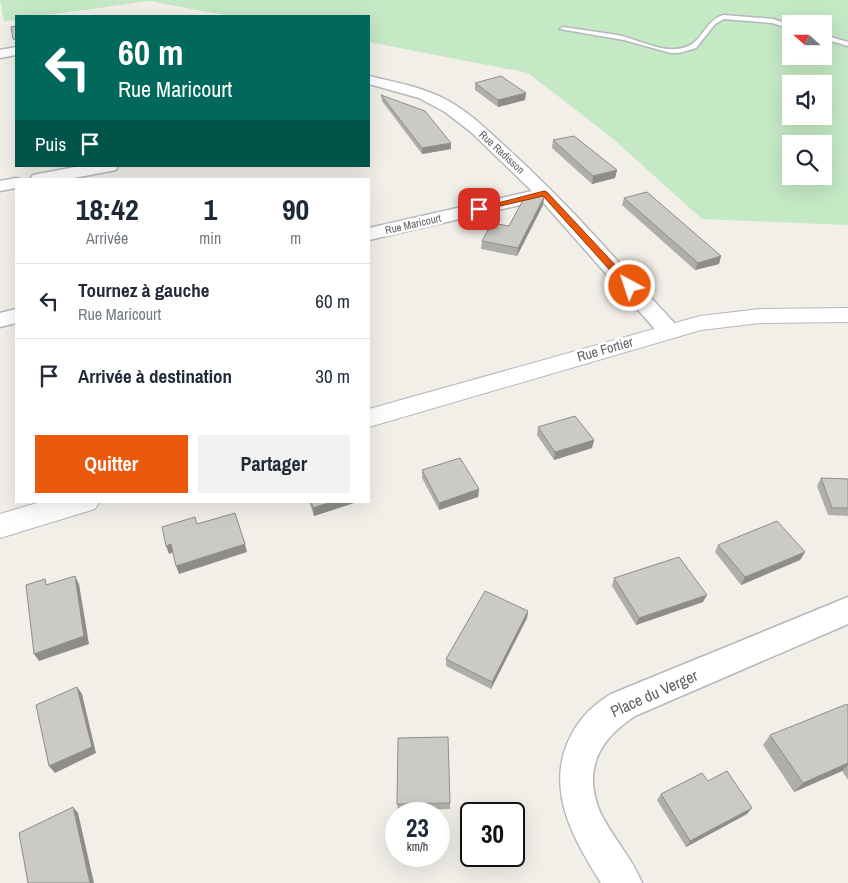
<!DOCTYPE html>
<html lang="fr">
<head>
<meta charset="utf-8">
<style>
  :root { --surface:#fff; --page:#f2f2f3; --text:#1f2937; --muted:#747a83; --line:#e0e1e3; --accent:#ea580c }
  body { margin:0; font-family:"Archivo Narrow",sans-serif; background:var(--page); color:var(--text); height:100vh; display:flex; flex-direction:column; font-size:19px; white-space:nowrap }
  * { box-sizing:border-box; margin:0 }
  p { font-size:16px; color:var(--muted) }
  .icon { flex:none; width:28px; height:28px; fill:none; stroke:currentColor; stroke-width:2; stroke-linecap:round; stroke-linejoin:round }
  .map { position:relative; flex:1; overflow:hidden }
  .details { position:absolute; left:15px; top:178px; width:355px; height:325px; display:flex; flex-direction:column; background:var(--surface); border-radius:0px; box-shadow:0 5px 20px #0002 }
  .details>* { flex:none }
  .hud { position:absolute; left:15px; top:15px; width:355px; height:152px; border-radius:0px; box-shadow:0 5px 20px #0002; background:#00695c; color:#fff; overflow:hidden }
  .needle { width:32px; rotate:291deg }
  .controls { position:absolute; left:782px; top:15px; display:grid; gap:10px }
  .controls a { display:grid; place-items:center; width:50px; height:50px; border-radius:0px; background:var(--surface); box-shadow:0 5px 20px #0002; font-size:25px }
  .speed { position:absolute; left:385px; top:802px; display:flex; gap:10px; font-size:25px; font-weight:700; text-align:center }
  .speed>* { display:grid; place-content:center; width:65px; height:65px; border-radius:50%; background:var(--surface); box-shadow:0 5px 20px #0002; line-height:1 }
  .speed small { font-size:12px; font-weight:400 }
  .speed .limit { border:2px solid #111; border-radius:8px; background:#fff; color:#111 }
  .pin { position:absolute; display:grid; place-items:center; width:42px; height:42px; color:#fff; margin:-21px; border-radius:10px; box-shadow:0 2px 8px #0006 }
  .me { position:absolute; width:55px; margin:-28px; rotate:320deg; stroke-linejoin:round; filter:drop-shadow(0 0 4px #0008) }
  .turn { display:flex; align-items:center; gap:18px; height:105px; padding:0 20px; font-size:22px }
  .turn .icon { width:65px; height:65px; stroke-width:2.5 }
  .turn b { display:block; font-size:35px; line-height:42px }
  .then { display:flex; align-items:center; height:48px; padding:0 20px; background:#0003; gap:10px; font-size:19px }
  .eta { display:flex; justify-content:space-evenly; align-items:center; height:85px; text-align:center }
  .eta b { font-size:30px; font-weight:800; line-height:35px }
  .button { display:flex; gap:10px; margin-top:auto; padding:10px 20px }
  .button a { flex:1; height:58px; border-radius:0px; background:var(--accent); color:#fff; font-size:20px; font-weight:800; line-height:58px; text-align:center }
  .button a+a { background:var(--page); color:var(--text) }
  ul { padding:0; list-style:none }
  li { display:flex; align-items:center; gap:15px; height:75px; padding:0 20px; border-top:1px solid var(--line) }
  li div { flex:1 }
  li b { display:block; font-size:19px }
  li em { font-style:normal }
  .map>svg:first-child { display:block }
  .green { fill:#c5e8c5; fill-rule:evenodd }
  .lines { fill:none; stroke-linecap:round; stroke-linejoin:round }
  .service-casing { stroke:#b5b8bc; stroke-width:3 }
  .minor-casing { stroke:#b5b8bc; stroke-width:3 }
  .tertiary-casing { stroke:#b5b8bc; stroke-width:2 }
  .service { fill:#fff; fill-rule:evenodd }
  .minor { fill:#fff; fill-rule:evenodd }
  .tertiary { fill:#fff; fill-rule:evenodd }
  .wall { fill:#afaea9 }
  .shaded-wall { fill:#8f8d8a }
  .building { fill:#cccac5; stroke:#8f8d8a }
  .route { fill:#ea580c; stroke:#983908 }
  .labels { text-anchor:middle; stroke-width:5; stroke-linejoin:round; paint-order:stroke }
  .far-street-label { font-size:11px; fill:#5f6368; stroke:#fff }
  .street-label { font-size:14px; fill:#5f6368; stroke:#fff }
  .near-street-label { font-size:16px; fill:#5f6368; stroke:#fff }
</style>
</head>
<body>
<div class="map">
<svg width="848" height="883" viewBox="0 0 848 883">
  <rect width="100%" height="100%" fill="#f1efe8"/>
  <path class="green" d="M0,0H848V225L702,219L611,137L528,73L369,42V16H230L149,1L40,16H16V20L4,21ZM791,24H824V56H791ZM791,84H824V116H791ZM791,144H824V176H791Z"/>
  <g class="lines">
    <g class="service-casing">
      <g id="service">
        <path d="M723,15L773,19L791,25V29L772,23L724,19L715,24L696,48L679,53H671L624,40L560,29L563,27C581,30 599,32 617,35C638,39 664,55 686,47C702,42 705,21 723,15Z"/>
        <path d="M824,35L848,42V46L824,39Z"/>
      </g>
    </g>
    <g class="minor-casing">
      <g id="minor">
        <path d="M16,47V55L0,58V50Z"/>
        <path d="M369,76C395,82 421,87 445,99C470,112 489,132 510,151C570,205 622,267 677,326L680,331L677,336L669,338L661,336L541,200L369,240V228L532,191L471,132L445,112L419,98L369,84Z"/>
        <path d="M80,166H118L116,170L69,179H30L33,175Z"/>
        <path d="M16,178L20,179H16V188L0,191V181Z"/>
        <path d="M16,309V323L0,327V313Z"/>
        <path d="M848,597V624L635,716C598,740 582,771 601,814C613,838 632,858 642,883H601C575,841 547,794 567,744C577,721 590,707 611,694Z"/>
      </g>
    </g>
    <g class="tertiary-casing">
      <g id="tertiary">
        <path d="M848,308V322L760,323L701,330L369,427V409L700,316L760,309Z"/>
        <path d="M44,501H100L95,509L0,538V514Z"/>
      </g>
    </g>
    <use href="#service" class="service"/>
    <use href="#minor" class="minor"/>
    <use href="#tertiary" class="tertiary"/>
  </g>
  <g class="wall">
    <path d="M475,83L526,93L525,100L498,107L475,90Z"/>
    <path d="M381,95L451,149L422,154L382,101Z"/>
    <path d="M553,140L617,170L615,178L592,184L552,148Z"/>
    <path d="M544,197L543,205L517,256L481,249L482,241L509,226Z"/>
    <path d="M624,198L721,256L719,264L695,270L622,205Z"/>
    <path d="M538,427L594,440L592,448L554,460L537,435Z"/>
    <path d="M422,470L479,489L478,497L439,510L422,478Z"/>
    <path d="M821,478L848,479V516L828,515L817,486Z"/>
    <path d="M309,501H357V502L314,516Z"/>
    <path d="M718,545L805,552L800,560L741,585L715,552Z"/>
    <path d="M614,578L703,602L636,625L612,586Z"/>
    <path d="M528,611L527,618L491,689L446,666V659Z"/>
    <path d="M848,706V780L842,771L794,792L763,745L770,735Z"/>
    <path d="M708,781L747,814L686,847L657,800L661,794Z"/>
    <path d="M450,803V809L398,810L397,804Z"/>
  </g>
  <g class="shaded-wall">
    <path d="M526,93L525,100L498,107V100Z"/>
    <path d="M451,143V149L422,154V148Z"/>
    <path d="M617,170L615,178L592,184L593,176Z"/>
    <path d="M544,197L543,205L517,256L518,248Z"/>
    <path d="M721,256L719,264L695,270L698,263Z"/>
    <path d="M594,440L592,448L554,460L555,452Z"/>
    <path d="M479,489L478,497L439,510V503Z"/>
    <path d="M334,501H357V502L314,516L313,508Z"/>
    <path d="M171,544L174,552L169,554L166,546Z"/>
    <path d="M245,544L247,552L179,574L176,566Z"/>
    <path d="M805,552L800,560L741,585L745,577Z"/>
    <path d="M75,576L79,584L89,644L39,661L34,654Z"/>
    <path d="M707,595L703,602L636,625L639,618Z"/>
    <path d="M528,611L527,618L491,689L492,682Z"/>
    <path d="M77,687L82,694L96,753L55,773L49,766Z"/>
    <path d="M848,763V765L842,771L794,792L803,783Z"/>
    <path d="M73,807L78,813L94,883H90Z"/>
    <path d="M752,808L747,814L686,847L690,841Z"/>
  </g>
  <g class="building">
    <path d="M16,26V49V40L13,39L11,27Z"/>
    <path d="M501,76L526,93L498,100L475,83Z"/>
    <path d="M381,95L425,111L451,143L422,148Z"/>
    <path d="M574,136L617,170L593,176L553,140Z"/>
    <path d="M647,192L721,256L698,263L624,198Z"/>
    <path d="M541,194L544,197L518,248L482,241L492,223L509,226L524,198Z"/>
    <path d="M575,416L594,440L555,452L538,427Z"/>
    <path d="M460,458L479,489L439,503L422,470Z"/>
    <path d="M821,478L848,479V508H832Z"/>
    <path d="M311,501H334L313,508Z"/>
    <path d="M235,513L245,544L176,566L171,544L166,546L162,527L195,517L197,524Z"/>
    <path d="M777,521L805,552L745,577L718,545Z"/>
    <path d="M679,557L707,595L639,618L614,578Z"/>
    <path d="M75,576L84,636L34,654L26,585L45,579L46,585Z"/>
    <path d="M485,591L528,611L492,682L446,659Z"/>
    <path d="M77,687L92,747L49,766L36,705Z"/>
    <path d="M847,704L848,706V763L803,783L770,735Z"/>
    <path d="M448,737L450,803L397,804L398,738Z"/>
    <path d="M727,771L752,808L690,841L661,794L702,773L708,781Z"/>
    <path d="M73,807L90,883H28L19,833Z"/>
  </g>
  <path class="route" d="M544,191L547,192L633,284V288H626L543,196L479,211L475,209Z"/>
  <g class="labels">
    <g class="far-street-label">
      <text transform="translate(502 152) rotate(43)" y="4">Rue Radisson</text>
      <text transform="translate(413 224) rotate(-13)" y="4">Rue Maricourt</text>
    </g>
    <g class="street-label">
      <text transform="translate(605 349) rotate(-16)" y="5">Rue Fortier</text>
    </g>
    <g class="near-street-label">
      <text transform="translate(654 693) rotate(-24)" y="6">Place du Verger</text>
    </g>
  </g>
</svg>
<div class="controls">
<a><svg class="needle" viewBox="-14 -14 28 28"><path d="M0-13l5 13h-10z" fill="#e53935"/><path d="M0 13l5-13h-10z" fill="#747a83"/></svg></a>
<a><svg class="icon" aria-label="sound" viewBox="0 0 24 24"><path d="M4 9h4l5-4v14l-5-4H4zM17 9q2 3 0 6"/></svg></a>
<a><svg class="icon" aria-label="search" viewBox="0 0 24 24"><circle cx="10" cy="10" r="6"/><path d="M15 15l6 6"/></svg></a>
</div>
<div class="speed"><div>23<small>km/h</small></div><div class="limit">30</div></div>
<div class="pin" style="left:479px;top:209px;background:#d93025"><svg class="icon" aria-label="arrive" viewBox="0 0 24 24"><path d="M6 21V4h12l-3 4 3 4H6"/></svg></div>
<svg class="me" style="left:630px;top:286px" viewBox="-20 -20 40 40"><circle r="17" fill="#ea580c" stroke="#fff" stroke-width="3"/><path d="M0-11L8 9 0 5-8 9z" fill="#fff"/></svg>
<div class="hud">
<div class="turn"><svg class="icon" aria-label="left" viewBox="0 0 24 24"><path d="M17 20v-9H6M10 6l-5 5 5 5"/></svg><div><b>60 m</b>Rue Maricourt</div></div>
<div class="then">Puis<svg class="icon" aria-label="arrive" viewBox="0 0 24 24"><path d="M6 21V4h12l-3 4 3 4H6"/></svg></div>
</div>
<section class="details">
<div class="eta">
<div><b>18:42</b><p>Arrivée</p></div>
<div><b>1</b><p>min</p></div>
<div><b>90</b><p>m</p></div>
</div>
<ul>
<li><svg class="icon" aria-label="left" viewBox="0 0 24 24"><path d="M17 20v-9H6M10 6l-5 5 5 5"/></svg><div><b>Tournez à gauche</b><p>Rue Maricourt</p></div><em>60 m</em></li>
<li><svg class="icon" aria-label="arrive" viewBox="0 0 24 24"><path d="M6 21V4h12l-3 4 3 4H6"/></svg><div><b>Arrivée à destination</b></div><em>30 m</em></li>
</ul>
<div class="button"><a>Quitter</a><a>Partager</a></div>
</section>
</div>
</body>
</html>
